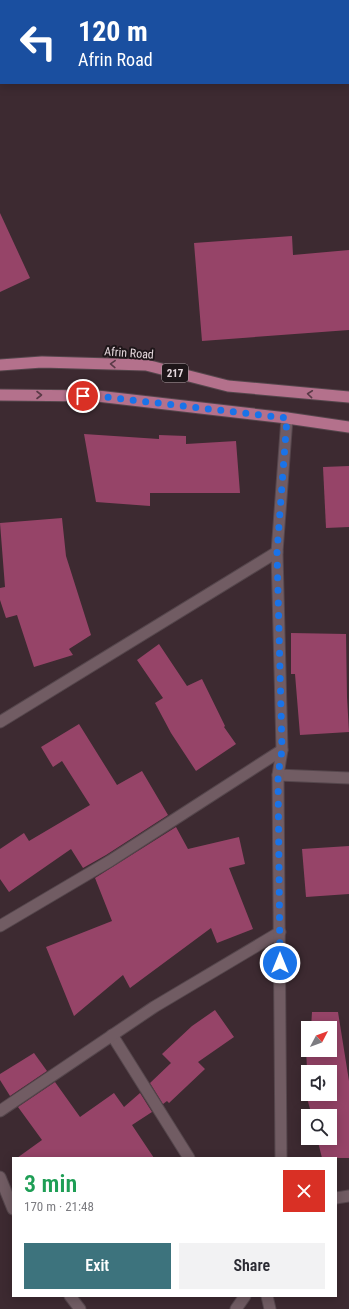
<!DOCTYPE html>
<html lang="en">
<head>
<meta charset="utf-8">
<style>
  :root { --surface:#fff; --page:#f2f2f3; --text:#2b2b33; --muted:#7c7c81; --accent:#3d737d }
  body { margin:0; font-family:"Roboto Condensed",sans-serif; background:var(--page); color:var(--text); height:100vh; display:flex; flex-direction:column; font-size:15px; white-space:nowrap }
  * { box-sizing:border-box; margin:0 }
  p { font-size:13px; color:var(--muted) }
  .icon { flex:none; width:22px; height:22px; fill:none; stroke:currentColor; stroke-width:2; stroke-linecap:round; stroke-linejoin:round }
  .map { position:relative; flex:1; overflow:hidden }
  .sheet { position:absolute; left:12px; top:1157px; width:325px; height:140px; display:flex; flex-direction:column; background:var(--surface); border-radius:0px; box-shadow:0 2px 10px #0003 }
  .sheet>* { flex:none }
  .top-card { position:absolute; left:0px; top:0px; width:349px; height:84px; box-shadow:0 2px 10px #0003; background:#1a4fa0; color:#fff; overflow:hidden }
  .needle { width:26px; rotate:49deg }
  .tools { position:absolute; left:301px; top:1021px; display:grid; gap:8px }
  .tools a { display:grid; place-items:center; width:36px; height:36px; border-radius:0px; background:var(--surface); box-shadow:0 2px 10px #0003; font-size:20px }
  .pin { position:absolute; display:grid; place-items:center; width:34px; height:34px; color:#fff; margin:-17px; border:2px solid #fff; border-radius:50%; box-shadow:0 1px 4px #0007 }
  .me { position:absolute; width:44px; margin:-22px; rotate:0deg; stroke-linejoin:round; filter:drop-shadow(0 0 3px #0008) }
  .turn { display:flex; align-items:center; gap:14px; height:84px; padding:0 12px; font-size:18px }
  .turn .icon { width:52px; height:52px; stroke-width:2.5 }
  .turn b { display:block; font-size:28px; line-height:34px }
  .round { display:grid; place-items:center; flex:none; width:42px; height:42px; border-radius:0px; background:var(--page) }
  .headline { display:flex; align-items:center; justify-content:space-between; height:68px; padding:0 12px }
  h1 { font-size:24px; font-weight:600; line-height:30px; color:#1e9e55 }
  .primary-button { display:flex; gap:8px; margin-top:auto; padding:8px 12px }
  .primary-button a { flex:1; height:46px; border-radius:0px; background:var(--accent); color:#fff; font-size:16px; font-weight:600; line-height:46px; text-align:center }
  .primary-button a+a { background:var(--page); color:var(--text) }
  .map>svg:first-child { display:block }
  .building { fill:#964468 }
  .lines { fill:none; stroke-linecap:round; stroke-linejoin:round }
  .minor-casing { stroke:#55464c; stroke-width:13 }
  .primary-casing { stroke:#55464c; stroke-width:13 }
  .minor { stroke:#715c63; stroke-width:11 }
  .primary { stroke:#b4718c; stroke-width:11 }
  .oneway { stroke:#5a3a47 }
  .route { stroke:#1a73e8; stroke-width:7; stroke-dasharray:0 12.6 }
  .labels { text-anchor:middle; stroke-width:4; stroke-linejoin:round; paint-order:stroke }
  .shield { fill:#1e1619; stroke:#a99ea2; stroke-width:1 }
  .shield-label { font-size:11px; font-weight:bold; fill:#e5d8dd }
  .street-label { font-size:12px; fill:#e5d8dd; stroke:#1e1619 }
</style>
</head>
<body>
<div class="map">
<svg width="349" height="1309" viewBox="0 0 349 1309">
  <rect width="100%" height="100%" fill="#3d2a31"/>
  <g class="building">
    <path d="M0,213L30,278L0,292Z"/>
    <path d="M292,236L293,255L349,250V330L202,341L194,243Z"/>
    <path d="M84,434L159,439V435L186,436V444L236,441L240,493H150V506L96,502Z"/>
    <path d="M349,466V527L326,528L323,467Z"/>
    <path d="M62,518L66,556L91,635L69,649L73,655L34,667L17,615L6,618L0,600V588L5,587L0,523Z"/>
    <path d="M291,633L346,634L347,697L349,732L300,735L295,674H291Z"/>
    <path d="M159,644L187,686L202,679L225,726L224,727L236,744L196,771L171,733L155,703L163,698L137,660Z"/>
    <path d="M79,724L117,785L142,771L168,815L106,855L83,868L71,849L9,892L0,879V849L24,833L29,841L90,805L62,761L53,767L41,747Z"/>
    <path d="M176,827L188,849L239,837L245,864L229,868L253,929L217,943L211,928L130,988L123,975L74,1016L46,947L112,921L95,878Z"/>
    <path d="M349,846V894L306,897L302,849Z"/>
    <path d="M215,1010L234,1037L198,1062L205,1069L169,1103L167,1101L163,1104L150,1083L171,1063L162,1054L192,1026Z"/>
    <path d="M312,1012H338L349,1081V1158H322L317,1138H330V1116H312L305,1091L308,1090V1094H330V1072H308V1090L306,1049L330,1050V1028H311Z"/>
    <path d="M34,1053L47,1071L10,1096L0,1080V1074Z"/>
    <path d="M55,1082L80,1117L114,1093L124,1107L140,1093L152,1112L132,1125L154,1158H17L42,1140L18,1107Z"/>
  </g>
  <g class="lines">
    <g class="minor-casing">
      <g id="minor">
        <path d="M0,722L277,552"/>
        <path d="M278,775L349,778"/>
        <path d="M0,926L110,861L282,750"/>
        <path d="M112,1035L189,1158"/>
        <path d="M0,1111L154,1007L280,932"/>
        <path d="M281,1158L278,775L282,750L277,552L287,418"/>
        <path d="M0,1177L13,1209"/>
        <path d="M336,1198L349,1196"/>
        <path d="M70,1296L80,1309"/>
        <path d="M267,1296L270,1309"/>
        <path d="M236,1309L245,1296"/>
      </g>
    </g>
    <g class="primary-casing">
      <g id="primary">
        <path d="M0,365L42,362L146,365L228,386L349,397"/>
        <path d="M0,395L97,396L287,418L349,427"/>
      </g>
    </g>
    <use href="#minor" class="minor"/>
    <use href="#primary" class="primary"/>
  </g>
  <defs><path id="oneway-chevron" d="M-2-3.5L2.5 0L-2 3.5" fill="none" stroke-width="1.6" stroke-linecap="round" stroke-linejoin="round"/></defs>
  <g class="oneway">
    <use href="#oneway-chevron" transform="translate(113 364) rotate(-178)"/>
    <use href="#oneway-chevron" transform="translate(310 394) rotate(-174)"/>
    <use href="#oneway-chevron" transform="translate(39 395)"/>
  </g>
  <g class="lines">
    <path class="route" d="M83,396H97L287,418L277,552L282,750L278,775L280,963"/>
  </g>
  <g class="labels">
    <rect class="shield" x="162" y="364" width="26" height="18" rx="3"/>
    <g class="shield-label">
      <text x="175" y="377">217</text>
    </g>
    <g class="street-label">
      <text transform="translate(129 353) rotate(4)" y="4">Afrin Road</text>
    </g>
  </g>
</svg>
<div class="tools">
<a><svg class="needle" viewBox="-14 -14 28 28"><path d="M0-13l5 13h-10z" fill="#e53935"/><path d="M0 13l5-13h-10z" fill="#7c7c81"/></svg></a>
<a><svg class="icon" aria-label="sound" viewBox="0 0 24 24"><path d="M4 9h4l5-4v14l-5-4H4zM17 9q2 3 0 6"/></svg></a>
<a><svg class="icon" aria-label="search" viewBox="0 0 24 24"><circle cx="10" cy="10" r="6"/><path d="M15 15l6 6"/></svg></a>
</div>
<div class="pin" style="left:83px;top:396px;background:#d93025"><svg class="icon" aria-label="arrive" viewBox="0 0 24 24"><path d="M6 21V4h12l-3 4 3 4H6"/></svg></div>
<svg class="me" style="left:280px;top:963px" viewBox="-20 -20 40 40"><circle r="17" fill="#1a73e8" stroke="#fff" stroke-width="3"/><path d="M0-11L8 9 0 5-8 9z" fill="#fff"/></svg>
<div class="top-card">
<div class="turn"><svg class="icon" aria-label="left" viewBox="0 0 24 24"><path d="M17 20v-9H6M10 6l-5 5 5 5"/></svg><div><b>120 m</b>Afrin Road</div></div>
</div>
<section class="sheet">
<div class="headline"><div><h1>3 min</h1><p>170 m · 21:48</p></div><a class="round" style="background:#d93025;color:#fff"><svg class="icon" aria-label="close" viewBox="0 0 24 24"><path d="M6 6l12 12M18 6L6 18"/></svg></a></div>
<div class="primary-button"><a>Exit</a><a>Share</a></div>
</section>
</div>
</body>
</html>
